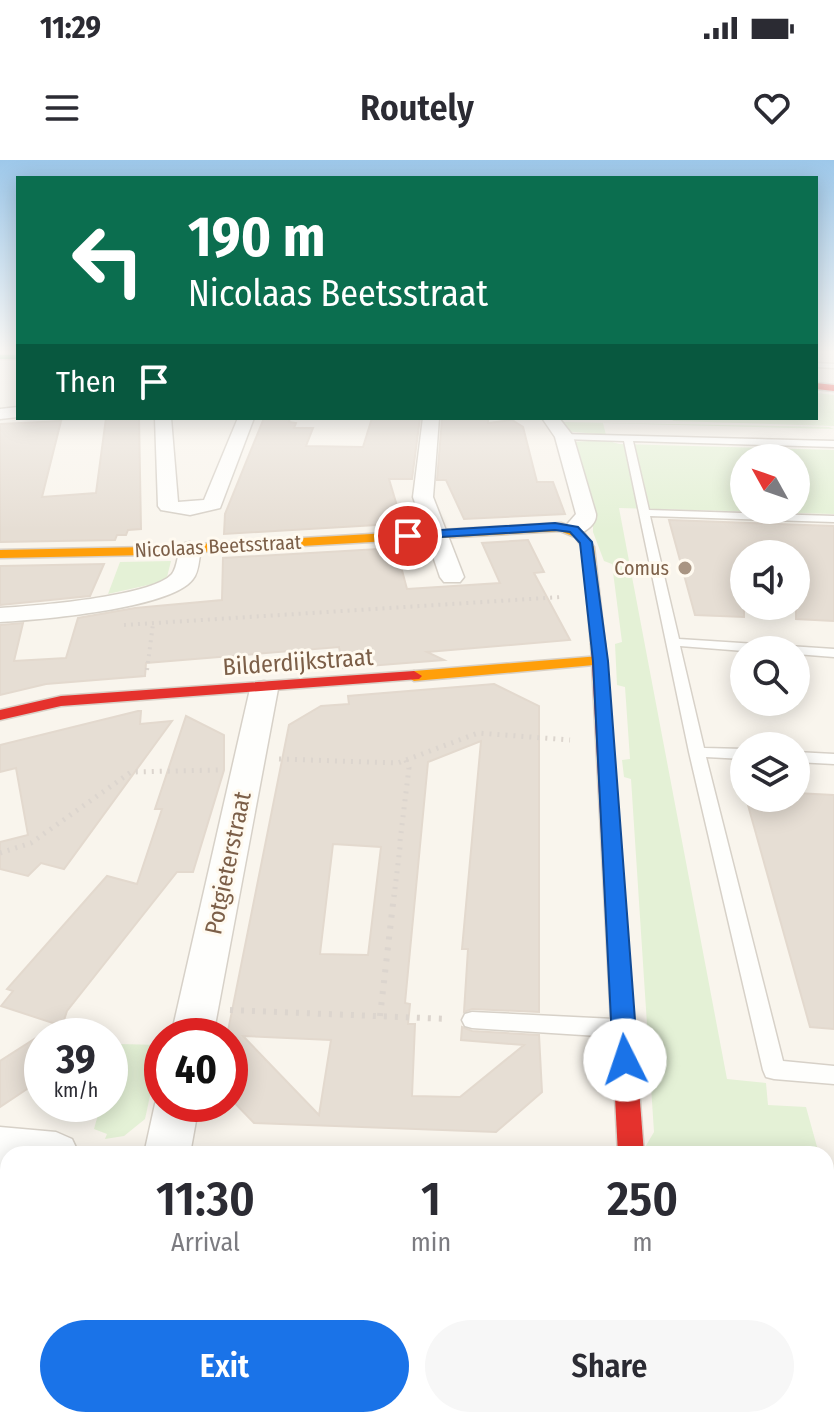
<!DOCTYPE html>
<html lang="en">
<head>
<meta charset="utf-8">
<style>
  :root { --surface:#fff; --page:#f7f7f7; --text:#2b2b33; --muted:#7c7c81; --accent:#1a73e8 }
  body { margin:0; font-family:"Fira Sans Condensed",sans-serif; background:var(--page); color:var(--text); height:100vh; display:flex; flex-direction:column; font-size:30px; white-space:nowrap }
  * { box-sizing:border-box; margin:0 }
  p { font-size:26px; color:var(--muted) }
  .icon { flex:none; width:44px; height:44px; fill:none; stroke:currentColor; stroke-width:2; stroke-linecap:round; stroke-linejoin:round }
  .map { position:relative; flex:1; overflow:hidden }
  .drawer { position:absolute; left:0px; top:986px; width:834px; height:282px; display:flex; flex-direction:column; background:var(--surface); border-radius:24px 24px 0 0; box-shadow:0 4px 20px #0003 }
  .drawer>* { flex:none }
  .guide { position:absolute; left:16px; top:16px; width:802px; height:244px; border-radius:0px; box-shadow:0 4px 20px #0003; background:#0b6e4f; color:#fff; overflow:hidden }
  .needle { width:52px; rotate:310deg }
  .buttons { position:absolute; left:730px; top:284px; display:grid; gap:16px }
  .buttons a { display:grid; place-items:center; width:80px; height:80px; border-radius:50%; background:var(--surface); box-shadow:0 4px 20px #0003; font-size:40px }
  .speed { position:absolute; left:24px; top:858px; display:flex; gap:16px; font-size:40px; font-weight:700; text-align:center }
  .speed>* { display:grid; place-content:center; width:104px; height:104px; border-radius:50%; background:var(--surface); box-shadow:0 4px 20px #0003; line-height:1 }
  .speed small { font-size:20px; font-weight:400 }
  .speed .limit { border:12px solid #d22; background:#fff; color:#111 }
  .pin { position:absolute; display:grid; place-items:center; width:68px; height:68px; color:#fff; margin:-34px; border:4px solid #fff; border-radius:50%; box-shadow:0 2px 8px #0007 }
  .me { position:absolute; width:88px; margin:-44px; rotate:356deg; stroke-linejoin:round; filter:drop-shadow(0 0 6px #0008) }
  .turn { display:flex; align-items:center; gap:28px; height:168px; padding:0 40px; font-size:36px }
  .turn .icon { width:104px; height:104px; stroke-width:2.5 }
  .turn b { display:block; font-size:56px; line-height:68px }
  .then { display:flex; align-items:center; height:76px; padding:0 40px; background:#0003; gap:16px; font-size:30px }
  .eta { display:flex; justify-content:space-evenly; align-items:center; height:136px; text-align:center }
  .eta b { font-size:48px; font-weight:600; line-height:56px }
  .cta { display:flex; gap:16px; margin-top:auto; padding:16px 40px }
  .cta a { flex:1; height:92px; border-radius:48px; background:var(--accent); color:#fff; font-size:32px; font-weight:600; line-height:92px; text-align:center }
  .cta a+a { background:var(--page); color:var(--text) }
  .status { display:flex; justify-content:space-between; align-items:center; height:56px; padding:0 40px; background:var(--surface); direction:ltr }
  .status svg { height:22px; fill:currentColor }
  header { display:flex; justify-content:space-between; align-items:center; height:104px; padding:0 40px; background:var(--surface); font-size:36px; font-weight:600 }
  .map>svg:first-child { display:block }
  .green { fill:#e4f1d6; fill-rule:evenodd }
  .building { fill:#e6ded4; stroke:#e3d9ce; stroke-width:2; fill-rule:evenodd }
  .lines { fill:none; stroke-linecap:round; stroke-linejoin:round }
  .lane-casing { stroke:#d7d1c8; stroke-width:3 }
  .street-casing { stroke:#d7d1c8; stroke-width:3 }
  .fast-casing { stroke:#d8d1c8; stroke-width:3 }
  .slow-casing { stroke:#d8d1c8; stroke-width:3 }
  .jam-casing { stroke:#d8d1c8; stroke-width:3 }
  .path-far3 { stroke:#dcd5ce; stroke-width:4; stroke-dasharray:2 5; stroke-linecap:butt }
  .path-far2 { stroke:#dcd5ce; stroke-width:5; stroke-dasharray:2 6; stroke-linecap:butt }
  .path-far1 { stroke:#dcd5ce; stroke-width:6; stroke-dasharray:3 8; stroke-linecap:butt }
  .path { stroke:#dcd5ce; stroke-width:8; stroke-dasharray:3 10; stroke-linecap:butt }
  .lane { fill:#fefefc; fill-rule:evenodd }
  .street { fill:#fefefc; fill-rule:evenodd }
  .fast { fill:#30b455; fill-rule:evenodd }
  .slow { fill:#ff9f0a; fill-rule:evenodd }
  .jam { fill:#e5322d; fill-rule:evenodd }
  .route { fill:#1a73e8; stroke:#114b97; stroke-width:2 }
  .poi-dot { fill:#a89482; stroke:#fffaf0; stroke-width:3 }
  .labels { text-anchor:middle; stroke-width:6; stroke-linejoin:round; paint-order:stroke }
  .far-street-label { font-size:20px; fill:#7c5f48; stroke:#fffaf0 }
  .far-poi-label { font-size:20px; fill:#7c5f48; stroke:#fffaf0; text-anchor:end }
  .street-label { font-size:24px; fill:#7c5f48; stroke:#fffaf0 }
</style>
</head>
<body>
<div class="status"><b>11:29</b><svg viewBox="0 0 49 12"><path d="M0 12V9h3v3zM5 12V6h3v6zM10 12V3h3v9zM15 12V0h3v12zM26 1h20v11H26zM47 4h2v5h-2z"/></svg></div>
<header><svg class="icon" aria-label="menu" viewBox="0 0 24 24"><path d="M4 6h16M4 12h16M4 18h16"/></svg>Routely<svg class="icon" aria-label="heart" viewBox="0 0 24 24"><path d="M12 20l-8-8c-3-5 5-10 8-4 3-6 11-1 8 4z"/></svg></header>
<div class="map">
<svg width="834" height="1267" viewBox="0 0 834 1267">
  <rect width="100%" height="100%" fill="#f9f5ed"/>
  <g class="green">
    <path d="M816,233L834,235V266L673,261L672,258H816Z"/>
    <path d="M559,262L829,267L834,269L603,263L606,275L565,271Z"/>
    <path d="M605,280L619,284L834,290V354L619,348L727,919L766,923L768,945L806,947L819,994H641L654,972L631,619L624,617L622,600L630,599L625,527L617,525L615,484L622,482L612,404L604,401L593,372V348L587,320L572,282ZM744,298H796V350H744Z"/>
    <path d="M171,401L166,421L108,434L120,402Z"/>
    <path d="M119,884L161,885L145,959L124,976L105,979L107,974L94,969L101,944H110V915Z"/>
    <path d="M826,1017L834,1044V1267H688L687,1260H826Z"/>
    <path d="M8,1102V1218L0,1221V1124Z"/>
  </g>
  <g class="building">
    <path d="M106,258H139L141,369L128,370L126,375H117L115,380L0,382V264L61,261L42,337L96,333Z"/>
    <path d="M264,258H290L289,262L296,263L294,268H313L306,286L363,287L372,258H420L412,319H389L400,356L392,357L393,364L224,374L225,354Z"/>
    <path d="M488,258V263L512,260L523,267L537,322H553L565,354L464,359L446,320H437L442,259Z"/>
    <path d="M669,360L834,366V461L796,459V394H744V457L695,455Z"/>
    <path d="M528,380L544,412L534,413L570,480L427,492L444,500L343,508L339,487L146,503L145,516L46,524L0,535V465L23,463L14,501L66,498L78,458L135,448L222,440L223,398L396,388L407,429L500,423L482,383Z"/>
    <path d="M104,404L90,436L0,445V406Z"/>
    <path d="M494,524L539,546V852L472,849L464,852L468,789H462L481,581L428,602L405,843L410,844L408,864H415L412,936L460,937L524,885L461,880L462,867L472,871L539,875L542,932L496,972L254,963L230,938V876H227L289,565L321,546L349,544L348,536ZM333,684L381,687L368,795L320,794ZM243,876L331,880L319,955Z"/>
    <path d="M138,551H141L140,564L172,561L64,709L41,703L28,716L0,709V682L28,675L16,608L0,612V585Z"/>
    <path d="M186,556L224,575V610L193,712H177L67,851L62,866L1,846L13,831L7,829L107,716L137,724L162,649H155Z"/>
    <path d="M796,633L834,635V869L810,867L746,638H796Z"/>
    <path d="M42,874V919L0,947V901Z"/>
  </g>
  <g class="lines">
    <g class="lane-casing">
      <g id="lane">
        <path d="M816,203L834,204V208L816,207Z"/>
        <path d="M561,274L834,281V287L633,281L649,350L834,356V362L650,356L679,479L834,489V497L796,494V490L744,491L680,486L704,588L744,589V599L706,597L783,901L834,906V924L774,919L766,917L763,910L689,592L624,281L564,279L560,276Z"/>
        <path d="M796,592L834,594V604L796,602Z"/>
        <path d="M472,852L614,859L621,862L624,868L621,874L614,877L472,868L465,866L462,860L465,854Z"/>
      </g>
    </g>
    <g class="street-casing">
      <g id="street">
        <path d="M18,247V257L0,259V249Z"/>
        <path d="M155,258H171L178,342L204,340L238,258H254L220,348L190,355L161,350L158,346Z"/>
        <path d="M423,258H439L433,337L464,417L460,422H444L440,417L413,337Z"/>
        <path d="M542,258H559L573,276L596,354C597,365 584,373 574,375L563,369L576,354L555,277Z"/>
        <path d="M190,382L201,389C199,398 199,412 193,419C171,449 38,460 0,462V448C32,446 152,437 172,414C178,406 177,393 182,384Z"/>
        <path d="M264,521L274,523L278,529L213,876H171L250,529L254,523Z"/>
        <path d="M161,930L162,944H199L190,994H144L155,944Z"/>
        <path d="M0,967L56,972L72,979L79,994H8V1011H0Z"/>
        <path d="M82,1260H140L138,1267H80Z"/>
        <rect x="619" y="1260" width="58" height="7"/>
      </g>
    </g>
    <g class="fast-casing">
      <rect id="fast" x="0" y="195" width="18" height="4"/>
    </g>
    <g class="slow-casing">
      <g id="slow">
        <path d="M561,363L583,371L594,387L605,484L603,487L598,488L591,484L582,387L575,377L560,371L148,395L0,398V390L148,387Z"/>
        <path d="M600,496L605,498V504L414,521L406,516L414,511Z"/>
      </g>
    </g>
    <g class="jam-casing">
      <g id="jam">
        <path d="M816,223L834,225V231L816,229Z"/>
        <path d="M598,480L605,484L644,994H618L591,484Z"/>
        <path d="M414,511L422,516L419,519L61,546L0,560V550L61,536Z"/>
      </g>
    </g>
    <g class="path-far3">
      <path d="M124,465L561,437"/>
      <path d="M147,510L153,464"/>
    </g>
    <g class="path-far2">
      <path d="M279,599L398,603L478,573L570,580"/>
      <path d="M400,681L409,608L405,598"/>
      <path d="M0,693L31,683L131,612L218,610"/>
      <path d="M394,737L400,687"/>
    </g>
    <g class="path-far1">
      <path d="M230,850L448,859"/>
      <path d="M380,856L394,735"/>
    </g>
    <path class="path" d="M353,1260V1267"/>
    <use href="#lane" class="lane"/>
    <use href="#street" class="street"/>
    <use href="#fast" class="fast"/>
    <use href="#slow" class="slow"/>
    <use href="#jam" class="jam"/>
  </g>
  <linearGradient id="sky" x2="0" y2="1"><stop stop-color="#9dc8ea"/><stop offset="0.52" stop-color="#fcfaf7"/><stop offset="1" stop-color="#fcfaf7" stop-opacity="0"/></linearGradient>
  <rect width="834" height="370" fill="url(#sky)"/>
  <path class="route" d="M555,363L578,367L592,382L608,501L638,900L634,908L625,911L617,908L613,900L593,501L580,383L570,372L555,370L408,379L402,376L408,372Z"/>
  <circle class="poi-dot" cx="685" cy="408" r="8"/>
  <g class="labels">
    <g class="far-street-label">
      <text transform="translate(218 386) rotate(-3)" y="7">Nicolaas Beetsstraat</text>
    </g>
    <g class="far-poi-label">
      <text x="669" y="415">Comus</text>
    </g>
    <g class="street-label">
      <text transform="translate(298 502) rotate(-4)" y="8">Bilderdijkstraat</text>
      <text transform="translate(228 703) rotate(-78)" y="8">Potgieterstraat</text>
    </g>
  </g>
</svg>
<div class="buttons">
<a><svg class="needle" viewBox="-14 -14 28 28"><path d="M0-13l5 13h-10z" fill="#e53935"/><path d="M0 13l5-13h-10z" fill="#7c7c81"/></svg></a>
<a><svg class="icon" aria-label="sound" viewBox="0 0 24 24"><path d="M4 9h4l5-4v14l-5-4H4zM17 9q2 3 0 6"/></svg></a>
<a><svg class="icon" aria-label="search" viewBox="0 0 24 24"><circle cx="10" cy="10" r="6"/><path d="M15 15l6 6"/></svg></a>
<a><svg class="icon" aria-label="layers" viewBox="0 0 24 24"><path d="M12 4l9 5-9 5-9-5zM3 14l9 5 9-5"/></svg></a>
</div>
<div class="speed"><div>39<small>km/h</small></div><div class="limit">40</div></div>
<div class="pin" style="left:408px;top:376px;background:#d93025"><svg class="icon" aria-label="arrive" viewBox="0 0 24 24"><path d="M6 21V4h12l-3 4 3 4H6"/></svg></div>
<svg class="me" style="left:625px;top:900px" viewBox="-20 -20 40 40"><circle r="19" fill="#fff"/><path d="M0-13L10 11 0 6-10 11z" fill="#1a73e8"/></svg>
<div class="guide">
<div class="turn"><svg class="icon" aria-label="left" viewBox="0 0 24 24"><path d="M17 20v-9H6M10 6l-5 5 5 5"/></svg><div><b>190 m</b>Nicolaas Beetsstraat</div></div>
<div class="then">Then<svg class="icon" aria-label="arrive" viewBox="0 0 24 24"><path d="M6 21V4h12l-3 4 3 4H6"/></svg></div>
</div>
<section class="drawer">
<div class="eta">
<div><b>11:30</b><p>Arrival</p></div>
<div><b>1</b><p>min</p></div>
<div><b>250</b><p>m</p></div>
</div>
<div class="cta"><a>Exit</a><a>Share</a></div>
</section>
</div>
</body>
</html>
